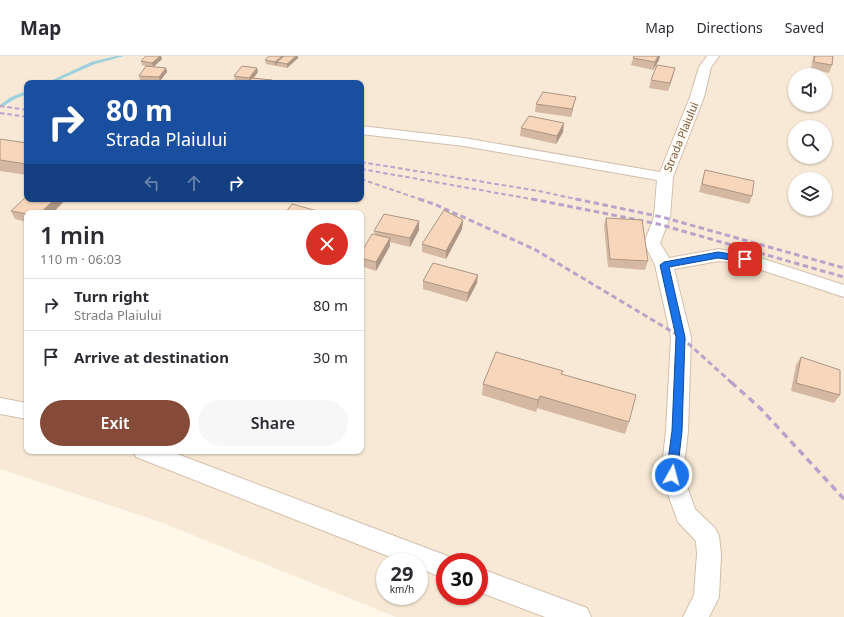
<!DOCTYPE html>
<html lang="en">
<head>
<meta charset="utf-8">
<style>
  :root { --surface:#fff; --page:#f7f7f7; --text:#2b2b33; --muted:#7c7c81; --line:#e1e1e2; --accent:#864a39 }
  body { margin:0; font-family:"Noto Sans",sans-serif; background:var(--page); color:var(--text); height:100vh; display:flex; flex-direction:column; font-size:15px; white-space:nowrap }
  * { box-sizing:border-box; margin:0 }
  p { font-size:13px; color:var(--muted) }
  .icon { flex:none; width:22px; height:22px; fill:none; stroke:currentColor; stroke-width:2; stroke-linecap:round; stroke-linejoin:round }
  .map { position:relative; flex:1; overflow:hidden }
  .details { position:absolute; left:24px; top:154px; width:340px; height:244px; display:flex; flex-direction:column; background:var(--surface); border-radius:8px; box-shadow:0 1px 3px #0004 }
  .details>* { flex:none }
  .banner { position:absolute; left:24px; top:24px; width:340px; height:122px; border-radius:8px; box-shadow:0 1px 3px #0004; background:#1a4fa0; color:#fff; overflow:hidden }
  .buttons { position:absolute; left:788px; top:12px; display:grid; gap:8px }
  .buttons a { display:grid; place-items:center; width:44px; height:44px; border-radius:50%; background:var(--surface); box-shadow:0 1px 3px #0004; font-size:20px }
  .speed { position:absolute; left:376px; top:497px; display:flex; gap:8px; font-size:20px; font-weight:700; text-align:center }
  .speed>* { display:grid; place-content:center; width:52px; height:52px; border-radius:50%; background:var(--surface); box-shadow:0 1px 3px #0004; line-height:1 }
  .speed small { font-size:10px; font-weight:400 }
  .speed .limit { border:6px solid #d22; background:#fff; color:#111 }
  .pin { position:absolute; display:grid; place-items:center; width:34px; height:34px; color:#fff; margin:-17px; border-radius:8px; box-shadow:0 2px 6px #0006 }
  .me { position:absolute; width:44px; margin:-22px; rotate:7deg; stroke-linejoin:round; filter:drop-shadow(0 0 3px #0008) }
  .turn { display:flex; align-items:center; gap:14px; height:84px; padding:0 16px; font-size:18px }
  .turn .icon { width:52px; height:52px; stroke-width:2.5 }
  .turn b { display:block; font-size:28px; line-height:34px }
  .lanes { display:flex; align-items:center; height:38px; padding:0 16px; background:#0003; justify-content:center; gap:20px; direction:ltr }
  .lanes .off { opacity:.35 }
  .round { display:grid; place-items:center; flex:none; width:42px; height:42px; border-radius:21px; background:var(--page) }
  .summary { display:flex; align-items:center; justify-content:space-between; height:68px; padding:0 16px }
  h1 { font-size:24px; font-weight:600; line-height:30px }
  .primary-button { display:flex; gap:8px; margin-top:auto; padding:8px 16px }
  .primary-button a { flex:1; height:46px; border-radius:24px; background:var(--accent); color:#fff; font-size:16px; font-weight:600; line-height:46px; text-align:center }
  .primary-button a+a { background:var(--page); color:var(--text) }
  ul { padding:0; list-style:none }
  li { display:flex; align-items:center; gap:12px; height:52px; padding:0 16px; border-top:1px solid var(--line) }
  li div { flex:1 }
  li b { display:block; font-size:15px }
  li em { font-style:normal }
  header { display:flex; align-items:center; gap:24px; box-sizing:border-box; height:56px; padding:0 20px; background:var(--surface); border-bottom:1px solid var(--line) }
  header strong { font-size:19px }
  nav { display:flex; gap:22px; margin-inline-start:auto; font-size:14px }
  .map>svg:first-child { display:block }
  .residential { fill:#f7e9d5; fill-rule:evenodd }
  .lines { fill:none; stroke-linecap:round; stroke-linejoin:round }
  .stream { fill:#9ed1de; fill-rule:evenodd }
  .minor-casing { stroke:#d3bfab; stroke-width:2 }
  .minor { fill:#fff; fill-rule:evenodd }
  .rail-far2 { stroke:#baa3cb; stroke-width:2; stroke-dasharray:4.5 3; stroke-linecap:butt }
  .rail-far1 { stroke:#baa3cb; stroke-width:3; stroke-dasharray:5.5 3.5; stroke-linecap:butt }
  .rail { stroke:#baa3cb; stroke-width:3.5; stroke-dasharray:7 5; stroke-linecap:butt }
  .wall { fill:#d4b8a2 }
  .shaded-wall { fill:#ad9684 }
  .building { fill:#f7d6bc; stroke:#ad9684 }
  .route { fill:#1a73e8; stroke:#114b97 }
  .labels { text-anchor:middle; stroke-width:3.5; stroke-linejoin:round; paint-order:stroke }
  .far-street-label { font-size:11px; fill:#7c5d48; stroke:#fffaf0 }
</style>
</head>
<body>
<header>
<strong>Map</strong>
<nav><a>Map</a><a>Directions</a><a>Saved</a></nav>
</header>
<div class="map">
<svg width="844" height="561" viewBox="0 0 844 561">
  <rect width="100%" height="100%" fill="#fff7e7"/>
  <path class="residential" d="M0,0H844V561H396L161,466L0,413ZM795,19H825V49H795ZM27,27H361V143H27ZM795,71H825V101H795ZM795,123H825V153H795ZM27,157H361V395H27ZM385,506H419V540H385ZM445,506H479V540H445Z"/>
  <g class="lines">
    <g class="stream">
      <path d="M116,0H124L95,8L52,27H46L91,6Z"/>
      <path d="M27,35V38L15,43L0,52V49L11,41Z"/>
    </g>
    <g class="minor-casing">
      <g id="minor">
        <path d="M707,0H719L711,11L704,41L673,121L670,161L660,187L669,202L719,193L751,199L844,229V241L743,208L719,205L674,213L691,281L688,375L683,419L695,453L715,472L719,480L721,498L719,541L709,561H683L694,539L697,498L696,485L678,466L661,419L666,375L671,281L655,209L644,187L654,161L657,124L464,90L361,78V70L464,82L660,116L690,41L699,11Z"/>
        <path d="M0,342L27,347V363L0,358Z"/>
        <path d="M133,395H169L445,499L454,503L455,506H445V523L419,512V506H403L136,401Z"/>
        <path d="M479,512L587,552L591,561H545L479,536Z"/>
      </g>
    </g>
    <use href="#minor" class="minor"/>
    <g class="rail-far2">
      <path d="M0,50L27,54"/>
      <path d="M0,57L27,61"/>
      <path d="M361,106L539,135L580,144"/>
      <path d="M361,113L537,144"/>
      <path d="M361,123L422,144"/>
    </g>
    <g class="rail-far1">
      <path d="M419,143L434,148L534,193L681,281L732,327"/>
      <path d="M532,143L658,168L844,221"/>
      <path d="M576,143L662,161L844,212"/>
    </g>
    <path class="rail" d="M731,326L761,353L844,443"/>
  </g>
  <g class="wall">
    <path d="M146,0H161L162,3L154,11L166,12L167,16L160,25L140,24L139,20L149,11L142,9L141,5Z"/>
    <path d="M634,0H660L659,4L653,14L631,9Z"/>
    <path d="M813,0H833L832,9L829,17L811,13Z"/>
    <path d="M298,2L287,12L277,10V9L276,10L266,8L265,4Z"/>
    <path d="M675,12L668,35L649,32L651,24Z"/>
    <path d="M258,16L254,22L272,24L273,27H248L249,26L235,24L234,20Z"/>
    <path d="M576,41L574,48L571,61L535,56L536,48Z"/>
    <path d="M521,72L563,76L556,88L520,80Z"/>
    <path d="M0,83L27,87V119L0,115Z"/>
    <path d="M705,114L752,140L749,148L699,136Z"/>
    <path d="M27,143H66L27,157V166L15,163L11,155Z"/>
    <path d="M205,143H220L218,145Z"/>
    <path d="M606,162L648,205L645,214L608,211L604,170Z"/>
    <path d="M463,164L462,173L446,203L422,196V188Z"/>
    <path d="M419,165V174L410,191L390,186V190L376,215L361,210V197L375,179L374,175Z"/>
    <path d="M423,225L477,227L467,246L423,233Z"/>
    <path d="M801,301L840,339L834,347L791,335L796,309Z"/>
    <path d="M563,315L562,318L629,366L625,378L537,352L536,356L482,339L483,328Z"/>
  </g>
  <g class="shaded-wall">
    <path d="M160,0H161L162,3L153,11L152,7Z"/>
    <path d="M282,0H285L277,6V9L276,10L275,6Z"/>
    <path d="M296,0H298V2L287,12V8Z"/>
    <path d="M658,0H660L659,4L653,14L655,6Z"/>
    <path d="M166,12L167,16L160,25L159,21Z"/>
    <path d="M257,12L258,16L250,26L249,22Z"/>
    <path d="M675,12L673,20L668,35L670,27Z"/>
    <path d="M576,41L574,48L571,61L572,53Z"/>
    <path d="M564,67L563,76L556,88L557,80Z"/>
    <path d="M55,143H66L53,157H40Z"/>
    <path d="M463,164L462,173L446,203V195Z"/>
    <path d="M419,165V174L410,191V182Z"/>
    <path d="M390,182V190L376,215V206Z"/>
    <path d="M478,219L477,227L467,246L468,237Z"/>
    <path d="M540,340L536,356L538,344Z"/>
  </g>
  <g class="building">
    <path d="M146,0H160L152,7L141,5Z"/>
    <path d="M269,0H282L275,6L265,4Z"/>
    <path d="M284,0H296L287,8L277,6Z"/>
    <path d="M634,0H658L655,6L633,2Z"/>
    <path d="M815,0H833L832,9L814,6Z"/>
    <path d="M657,9L675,12L670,27L651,24Z"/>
    <path d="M146,10L166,12L159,21L139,20Z"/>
    <path d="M242,10L257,12L249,22L234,20Z"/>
    <path d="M252,22L272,24L270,27H248Z"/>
    <path d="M279,25L292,27H277Z"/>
    <path d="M543,36L576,41L572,53L536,48Z"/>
    <path d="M529,60L564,67L557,80L521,72Z"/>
    <path d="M0,83L27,87V108L0,104Z"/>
    <path d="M705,114L754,125L752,140L702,128Z"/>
    <path d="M27,140V143H55L40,157H27V158L11,155Z"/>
    <path d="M292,148L321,156L320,157H285Z"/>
    <path d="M444,154L463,164L446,195L422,188Z"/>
    <path d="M384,158L419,165L410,182L374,175Z"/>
    <path d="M606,162L642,164L648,205L610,203Z"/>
    <path d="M372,178L390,182L376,206L361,202V197Z"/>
    <path d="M433,207L478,219L468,237L423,225Z"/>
    <path d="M496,296L563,315L561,318L636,339L629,366L540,340L538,344L483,328Z"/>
    <path d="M801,301L840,314V339L796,327Z"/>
  </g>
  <path class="route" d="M718,196L745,200L749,203L745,206L718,202L669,211L685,281L682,375L677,419L676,422L672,423L668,422L666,419L672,375L676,281L660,209L664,206Z"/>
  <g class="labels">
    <g class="far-street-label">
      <text transform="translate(681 81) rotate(-68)" y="4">Strada Plaiului</text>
    </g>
  </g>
</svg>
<div class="buttons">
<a><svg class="icon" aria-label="sound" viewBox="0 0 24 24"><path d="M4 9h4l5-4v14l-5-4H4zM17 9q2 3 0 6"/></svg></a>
<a><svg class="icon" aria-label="search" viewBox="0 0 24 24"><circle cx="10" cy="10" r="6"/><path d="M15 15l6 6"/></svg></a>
<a><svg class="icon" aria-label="layers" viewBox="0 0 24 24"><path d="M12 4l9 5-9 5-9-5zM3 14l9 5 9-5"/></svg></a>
</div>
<div class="speed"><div>29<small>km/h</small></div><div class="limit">30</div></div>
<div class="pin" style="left:745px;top:203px;background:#d93025"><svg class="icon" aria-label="arrive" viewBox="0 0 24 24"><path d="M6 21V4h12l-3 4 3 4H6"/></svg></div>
<svg class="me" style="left:672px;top:419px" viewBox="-20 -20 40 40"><circle r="17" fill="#1a73e8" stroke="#fff" stroke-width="3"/><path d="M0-11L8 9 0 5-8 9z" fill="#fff"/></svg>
<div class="banner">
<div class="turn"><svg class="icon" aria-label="right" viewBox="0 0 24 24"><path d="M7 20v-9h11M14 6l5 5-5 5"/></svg><div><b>80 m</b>Strada Plaiului</div></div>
<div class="lanes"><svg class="icon off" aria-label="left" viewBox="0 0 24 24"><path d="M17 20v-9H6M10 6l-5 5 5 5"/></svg><svg class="icon off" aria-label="ahead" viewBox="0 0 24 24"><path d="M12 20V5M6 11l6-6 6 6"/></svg><svg class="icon" aria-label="right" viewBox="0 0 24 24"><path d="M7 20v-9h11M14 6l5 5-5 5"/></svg></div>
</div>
<section class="details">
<div class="summary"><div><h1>1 min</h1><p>110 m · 06:03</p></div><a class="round" style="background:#d93025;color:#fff"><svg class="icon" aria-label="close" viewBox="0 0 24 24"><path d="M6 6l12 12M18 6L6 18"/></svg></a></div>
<ul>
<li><svg class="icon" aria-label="right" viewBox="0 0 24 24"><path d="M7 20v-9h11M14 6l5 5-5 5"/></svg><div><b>Turn right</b><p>Strada Plaiului</p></div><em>80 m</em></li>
<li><svg class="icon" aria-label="arrive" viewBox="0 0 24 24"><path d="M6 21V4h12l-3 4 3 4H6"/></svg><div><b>Arrive at destination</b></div><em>30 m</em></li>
</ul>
<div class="primary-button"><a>Exit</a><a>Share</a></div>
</section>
</div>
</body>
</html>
